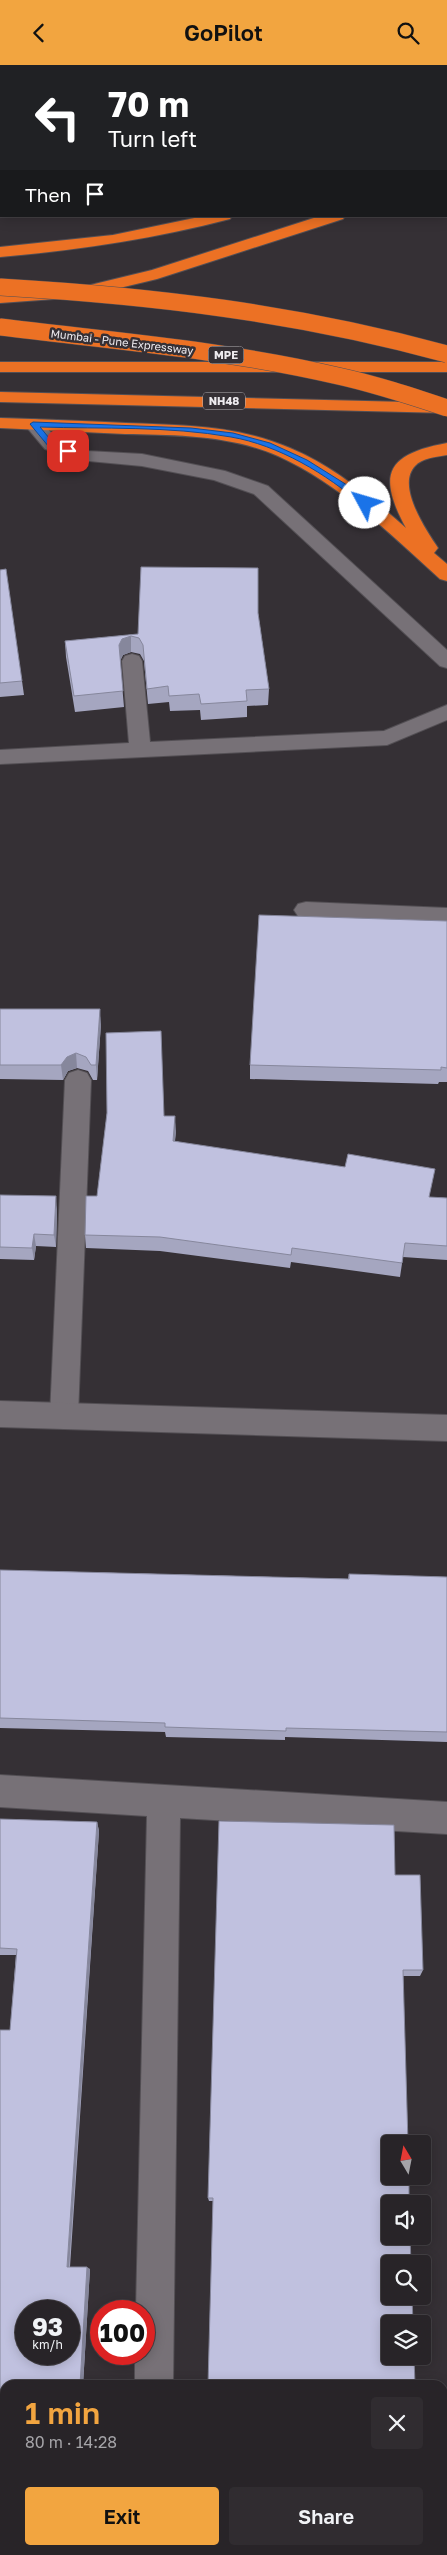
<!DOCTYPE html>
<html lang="en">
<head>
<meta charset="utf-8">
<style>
  :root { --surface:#282428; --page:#302c30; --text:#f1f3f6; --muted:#a5a4a8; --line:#444145; --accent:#f2a540 }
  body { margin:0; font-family:"Golos Text",sans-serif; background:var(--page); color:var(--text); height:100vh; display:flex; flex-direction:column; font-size:19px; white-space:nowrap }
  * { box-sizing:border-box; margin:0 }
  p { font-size:16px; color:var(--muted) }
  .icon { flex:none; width:28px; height:28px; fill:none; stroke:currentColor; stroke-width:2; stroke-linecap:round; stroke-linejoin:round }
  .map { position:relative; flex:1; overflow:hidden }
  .drawer { position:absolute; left:0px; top:2315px; width:448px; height:175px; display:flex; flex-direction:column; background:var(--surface); border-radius:15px 15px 0 0; box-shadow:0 2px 12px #0003,0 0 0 1px var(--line) }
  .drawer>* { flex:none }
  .banner { position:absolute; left:0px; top:0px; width:448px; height:152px; box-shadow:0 2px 12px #0003,0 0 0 1px var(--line); background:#202124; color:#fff; overflow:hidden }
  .needle { width:32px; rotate:350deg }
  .tools { position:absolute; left:381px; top:2070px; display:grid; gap:10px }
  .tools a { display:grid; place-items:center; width:50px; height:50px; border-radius:5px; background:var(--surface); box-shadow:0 2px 12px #0003,0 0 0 1px var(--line); font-size:25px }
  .speed { position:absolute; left:15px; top:2235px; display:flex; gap:10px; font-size:25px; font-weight:700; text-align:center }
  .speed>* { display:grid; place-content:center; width:65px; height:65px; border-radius:50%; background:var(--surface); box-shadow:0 2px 12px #0003,0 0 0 1px var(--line); line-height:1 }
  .speed small { font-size:12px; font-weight:400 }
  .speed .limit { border:8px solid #d22; background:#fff; color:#111 }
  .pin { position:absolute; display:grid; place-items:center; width:42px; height:42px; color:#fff; margin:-21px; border-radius:10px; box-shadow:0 2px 8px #0006 }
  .me { position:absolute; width:55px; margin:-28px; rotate:309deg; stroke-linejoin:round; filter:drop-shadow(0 0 4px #0008) }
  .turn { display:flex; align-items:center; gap:18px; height:105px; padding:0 25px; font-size:22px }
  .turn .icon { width:65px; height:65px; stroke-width:2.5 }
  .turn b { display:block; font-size:35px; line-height:42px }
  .then { display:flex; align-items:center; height:48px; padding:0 25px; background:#0003; gap:10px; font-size:19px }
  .round { display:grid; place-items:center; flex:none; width:52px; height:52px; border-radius:5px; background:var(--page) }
  .head { display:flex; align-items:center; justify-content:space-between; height:85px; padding:0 25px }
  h1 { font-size:30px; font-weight:600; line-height:38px; color:var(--accent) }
  .primary-button { display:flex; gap:10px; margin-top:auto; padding:10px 25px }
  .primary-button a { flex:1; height:58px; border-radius:5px; background:var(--accent); color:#111; font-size:20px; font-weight:600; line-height:58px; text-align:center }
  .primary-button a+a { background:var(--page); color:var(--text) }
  header { display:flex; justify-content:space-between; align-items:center; height:65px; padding:0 25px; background:var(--accent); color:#111; font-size:22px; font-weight:600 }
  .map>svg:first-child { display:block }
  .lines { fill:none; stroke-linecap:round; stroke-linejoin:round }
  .street-casing { stroke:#534f54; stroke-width:2 }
  .secondary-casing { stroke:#534f54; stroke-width:2 }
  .highway-casing { stroke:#534f54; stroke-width:2 }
  .street { fill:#777177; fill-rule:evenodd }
  .secondary { fill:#777177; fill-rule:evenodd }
  .highway { fill:#ec7124; fill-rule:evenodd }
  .highway-bridge-casing { stroke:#534f54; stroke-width:18; stroke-linecap:butt }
  .highway-bridge { stroke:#ec7124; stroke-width:17 }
  .wall { fill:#a5a6c0 }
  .shaded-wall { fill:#86879c }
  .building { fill:#c0c1df; stroke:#86879c; fill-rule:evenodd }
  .route { fill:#1a73e8; stroke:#114b97 }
  .labels { text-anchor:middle; stroke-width:5; stroke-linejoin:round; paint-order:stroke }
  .far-street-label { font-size:11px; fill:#eeebef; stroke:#353035 }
  .shield { fill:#353035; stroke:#b6b3b7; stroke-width:1 }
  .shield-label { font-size:11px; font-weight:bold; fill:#eeebef }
</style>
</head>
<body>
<header><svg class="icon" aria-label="back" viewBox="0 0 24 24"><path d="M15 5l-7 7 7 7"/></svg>GoPilot<svg class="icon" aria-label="search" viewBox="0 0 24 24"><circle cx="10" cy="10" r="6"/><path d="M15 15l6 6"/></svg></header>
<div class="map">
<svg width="447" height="2490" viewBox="0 0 447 2490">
  <rect width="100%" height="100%" fill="#353035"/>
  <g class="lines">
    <g class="street-casing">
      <g id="street">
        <path d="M33,354L39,355L59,376L87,386L142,389L225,406L268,421L447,585V603L440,601L254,429L214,415L142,401L78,395L45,384L24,359L27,355Z"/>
        <path d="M132,589L139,591L142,596L150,677L384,666L447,640V655L387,680L0,699V685L129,678L122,596L125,591Z"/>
        <path d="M306,837L447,843V859L306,853L298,851L294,845L298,839Z"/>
        <path d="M78,1005L87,1008L91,1015L78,1351L74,1360L64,1364L54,1360L50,1351L65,1015L69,1008Z"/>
        <path d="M0,1710L447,1737V1769L180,1753L173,2320H135V2289H144V2246H136L147,1751L0,1742Z"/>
        <path d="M5,2461V2485H23L21,2490H0V2463Z"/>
        <path d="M91,2485H172V2490H93Z"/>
      </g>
    </g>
    <g class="secondary-casing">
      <path id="secondary" d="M0,1336L447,1350V1376L0,1362Z"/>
    </g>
    <g class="highway-casing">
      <g id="highway">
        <rect x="446" y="81" width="1" height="10"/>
        <rect x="446" y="111" width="1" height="10"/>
        <path d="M204,151H232L230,154C154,174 78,185 0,192V182L113,170Z"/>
        <path d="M320,151H345L343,154L157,214L82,232L0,238V228L82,222L152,205Z"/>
        <rect x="0" y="297" width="447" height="10"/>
        <path d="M0,327L447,338V348L0,337Z"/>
        <path d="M0,353C42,354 84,356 126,358C181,360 238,360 290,383C333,401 371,432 406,463C376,408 388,389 447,378V390C436,392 422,393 415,401C396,421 426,465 438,483L434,488L447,499V516L440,514C390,469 340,419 278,391C230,370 176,370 125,369C83,367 42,365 0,363Z"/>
      </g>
    </g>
    <use href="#street" class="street"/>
    <use href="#secondary" class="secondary"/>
    <use href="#highway" class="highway"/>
    <g class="highway-bridge-casing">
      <g id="highway-bridge">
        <path d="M0,222C154,231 297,248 447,289"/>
        <path d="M0,262C113,276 227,285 338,311C375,319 411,331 447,343"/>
      </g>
    </g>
    <use href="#highway-bridge" class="highway-bridge"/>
  </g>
  <g class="wall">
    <path d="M0,505L22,616L24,630L0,632Z"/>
    <path d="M258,548L269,624L268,640L247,641V652L201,655L200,645L170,646L169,637L148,639L144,596L140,589L131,587L123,590L120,596L124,642L75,647L66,592L65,576L138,569Z"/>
    <path d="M447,856V1017H439L438,1019L250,1014V1000Z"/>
    <path d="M0,944L101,959L97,1015H93L88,1006L77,1003L68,1006L63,1015L0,1014Z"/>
    <path d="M107,1048L164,1051L176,1066L175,1076L430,1132L447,1133V1195L403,1192L400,1212L291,1197L290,1203L160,1186L86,1183L85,1170L97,1131Z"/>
    <path d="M0,1130L57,1144L56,1182L36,1181L34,1195L0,1194Z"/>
    <path d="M0,1505L348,1514L349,1509L447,1512V1677L285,1672V1675L166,1672L165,1667L0,1663Z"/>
    <path d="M0,1754L97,1757L99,1766L70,2202L90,2204L83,2320H5L10,1965L16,1890H0Z"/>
    <path d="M395,1810L423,1905L420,1911H403L213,2136H209L208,2133Z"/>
  </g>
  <g class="shaded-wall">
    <path d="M131,571V587L123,590L120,596L119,580L122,574Z"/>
    <path d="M100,944L101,959L97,1015L96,1000Z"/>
    <path d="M76,988L77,1003L68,1006L63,1015L61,1000L67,992Z"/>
    <path d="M175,1051L176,1066L173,1090V1076Z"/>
    <path d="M56,1131L57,1144L56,1182L54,1170Z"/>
    <path d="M34,1169L36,1181L34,1195L32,1183Z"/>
    <path d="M97,1757L99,1766L69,2203L67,2202Z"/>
    <path d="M87,2202L90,2204L83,2320H80Z"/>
  </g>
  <g class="building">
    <path d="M141,502L258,503V548L269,624L246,625L247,636L201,639L199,629L169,631L168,621L147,624L143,580L139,573L131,571L122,574L119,580L123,626L74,631L65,576L138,569Z"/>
    <path d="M6,504L22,616L0,618V505Z"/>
    <path d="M259,850L447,856V1003L441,1002V1005L250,1000Z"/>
    <path d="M0,944H100L96,1000H91L86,992L76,988L67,992L61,1000H0Z"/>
    <path d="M161,966L164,1051H175L173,1076L345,1102L348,1089L435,1104L429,1132L447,1133V1181L405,1178L402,1198L292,1183L291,1190L160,1172L85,1170L86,1131H97L107,1048L106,968Z"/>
    <path d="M0,1130L56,1131L54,1170L34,1169L32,1183L0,1182Z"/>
    <path d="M0,1505L349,1514V1509L447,1512V1667L286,1663V1666L165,1662V1658L0,1653Z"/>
    <path d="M0,1754L97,1757L67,2202H87L80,2320H5V2444H0V1965H10L17,1884L0,1883ZM26,2246H69V2289H26Z"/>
    <path d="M219,1756L394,1760L395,1810H420L423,1905H403L408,2079H390V2111H409V2139H390V2171H410L411,2199H390V2231H412L413,2259H390V2291H414L415,2320H208L213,2133H208Z"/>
  </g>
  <path class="route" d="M33,357L191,363L233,368L270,378L307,395L355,425L369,438L362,440C327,409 278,380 231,372C169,361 103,364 40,362L54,379L71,384V387L68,388L49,382L30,359Z"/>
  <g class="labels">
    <g class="far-street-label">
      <text transform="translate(122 277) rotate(7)" y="4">Mumbai - Pune Expressway</text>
    </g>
    <g class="shield">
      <rect x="208.5" y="281.5" width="35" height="17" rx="4"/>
      <rect x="203" y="327.5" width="42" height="17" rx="4"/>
    </g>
    <g class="shield-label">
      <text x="226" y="294">MPE</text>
      <text x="224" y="340">NH48</text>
    </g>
  </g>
</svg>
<div class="tools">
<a><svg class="needle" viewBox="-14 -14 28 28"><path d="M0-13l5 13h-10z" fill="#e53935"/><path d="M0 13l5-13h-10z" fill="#a5a4a8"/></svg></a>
<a><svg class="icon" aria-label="sound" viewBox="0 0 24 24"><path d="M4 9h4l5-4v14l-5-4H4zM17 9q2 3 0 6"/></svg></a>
<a><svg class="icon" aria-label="search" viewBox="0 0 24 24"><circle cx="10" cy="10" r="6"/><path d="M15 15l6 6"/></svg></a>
<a><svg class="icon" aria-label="layers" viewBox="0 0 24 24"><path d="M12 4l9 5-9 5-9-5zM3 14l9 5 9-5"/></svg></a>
</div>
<div class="speed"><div>93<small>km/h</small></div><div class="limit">100</div></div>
<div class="pin" style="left:68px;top:386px;background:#d93025"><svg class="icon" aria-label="arrive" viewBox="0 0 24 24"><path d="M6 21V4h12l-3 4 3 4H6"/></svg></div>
<svg class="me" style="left:365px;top:438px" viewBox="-20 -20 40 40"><circle r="19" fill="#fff"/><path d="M0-13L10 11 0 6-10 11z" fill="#1a73e8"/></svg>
<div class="banner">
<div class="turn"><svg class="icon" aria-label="left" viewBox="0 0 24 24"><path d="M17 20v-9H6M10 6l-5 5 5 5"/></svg><div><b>70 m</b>Turn left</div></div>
<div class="then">Then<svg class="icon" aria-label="arrive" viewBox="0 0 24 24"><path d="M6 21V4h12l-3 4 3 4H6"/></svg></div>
</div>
<section class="drawer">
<div class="head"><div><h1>1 min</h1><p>80 m · 14:28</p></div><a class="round"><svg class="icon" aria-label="close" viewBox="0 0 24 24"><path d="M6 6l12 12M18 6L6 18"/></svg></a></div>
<div class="primary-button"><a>Exit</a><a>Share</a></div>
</section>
</div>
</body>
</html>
